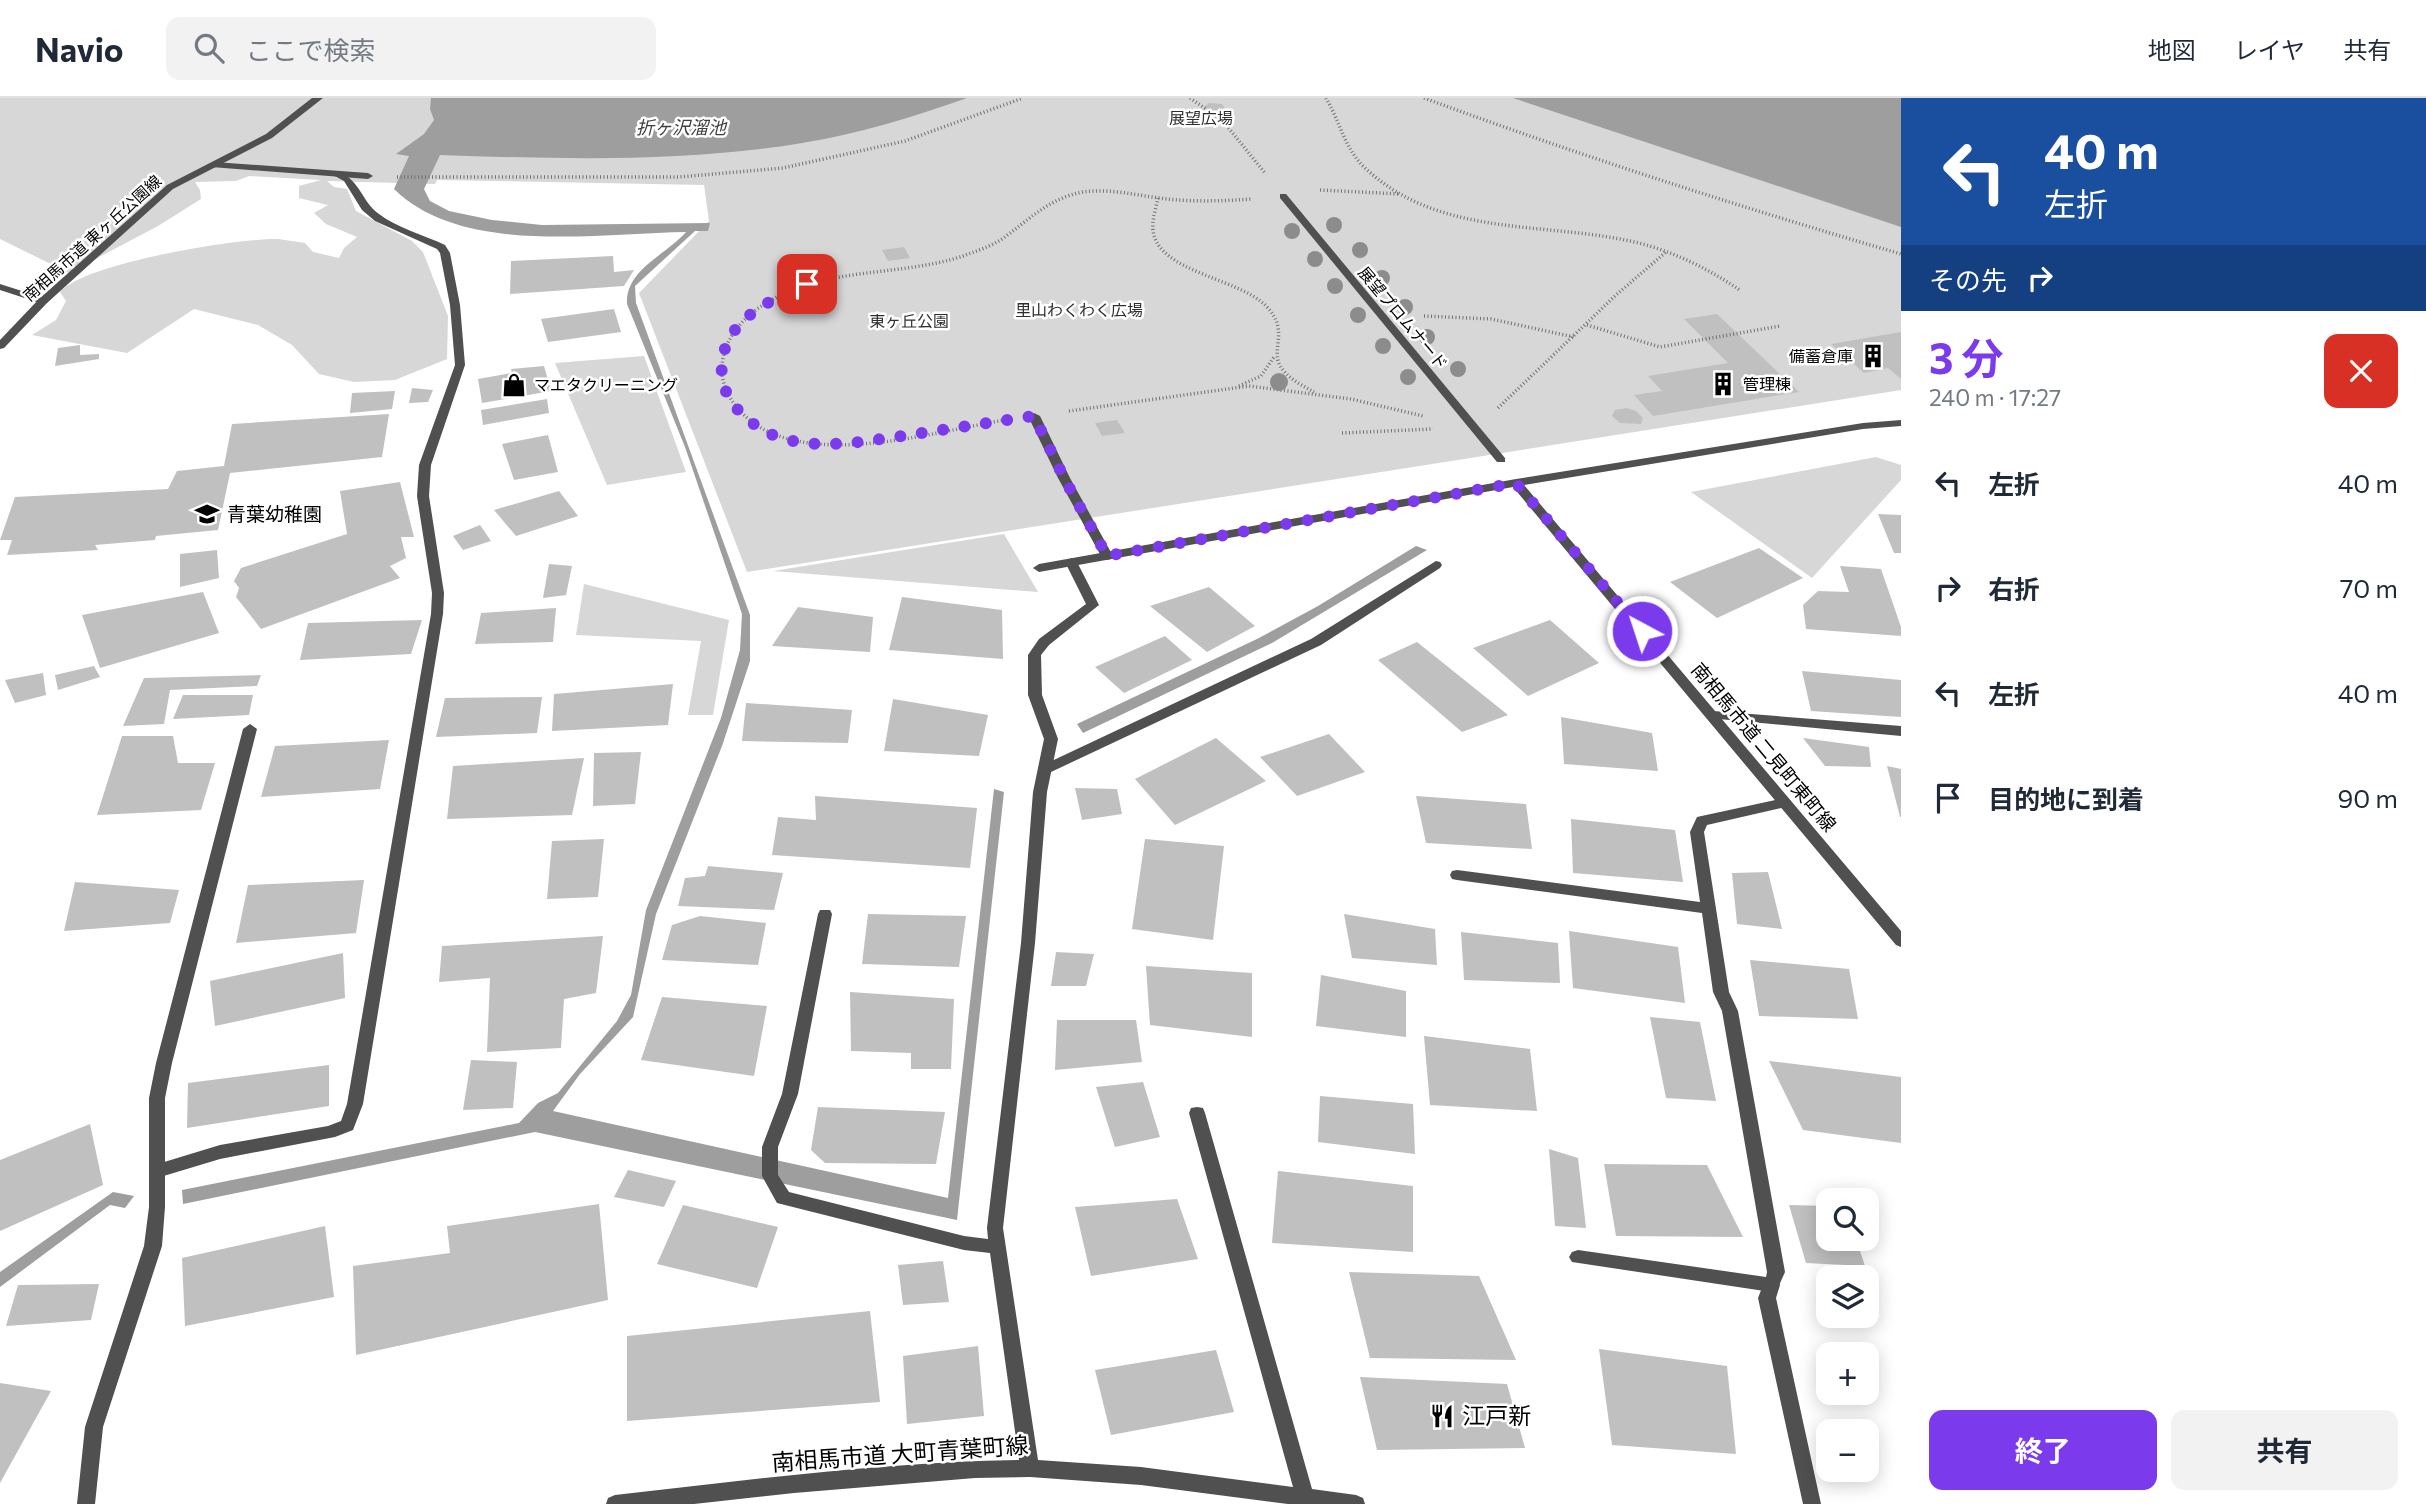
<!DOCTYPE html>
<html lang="ja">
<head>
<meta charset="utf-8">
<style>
  :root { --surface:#fff; --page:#f2f2f3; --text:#1f2937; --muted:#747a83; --line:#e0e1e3; --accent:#7c3aed }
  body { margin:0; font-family:Commissioner,"Noto Sans JP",sans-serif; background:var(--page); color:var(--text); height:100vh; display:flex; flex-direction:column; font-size:26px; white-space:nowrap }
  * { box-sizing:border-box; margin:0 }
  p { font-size:23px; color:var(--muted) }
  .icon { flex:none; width:38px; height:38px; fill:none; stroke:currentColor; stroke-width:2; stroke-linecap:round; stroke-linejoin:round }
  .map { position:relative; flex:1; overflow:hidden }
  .drawer { display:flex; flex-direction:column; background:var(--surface); width:525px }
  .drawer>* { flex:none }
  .top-card { background:#1a4fa0; color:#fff; overflow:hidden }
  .controls { position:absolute; left:1816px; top:1090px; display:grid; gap:14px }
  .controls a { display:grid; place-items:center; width:63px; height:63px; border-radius:14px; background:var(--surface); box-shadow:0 4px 18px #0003; font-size:35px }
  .pin { position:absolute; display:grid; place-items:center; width:60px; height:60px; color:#fff; margin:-30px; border-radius:14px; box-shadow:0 4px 10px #0006 }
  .me { position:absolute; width:77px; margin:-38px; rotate:320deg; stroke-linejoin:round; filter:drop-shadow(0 0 5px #0008) }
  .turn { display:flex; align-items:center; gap:24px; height:147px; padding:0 28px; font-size:32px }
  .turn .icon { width:91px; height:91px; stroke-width:2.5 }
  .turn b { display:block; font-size:49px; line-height:60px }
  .then { display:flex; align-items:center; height:66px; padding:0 28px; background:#0003; gap:14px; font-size:26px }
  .round { display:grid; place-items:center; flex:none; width:74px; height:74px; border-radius:14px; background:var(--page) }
  .head { display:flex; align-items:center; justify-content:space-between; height:119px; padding:0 28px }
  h1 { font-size:42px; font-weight:700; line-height:52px; color:var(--accent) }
  .action { display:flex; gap:14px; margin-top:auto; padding:14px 28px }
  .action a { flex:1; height:80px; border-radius:14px; background:var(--accent); color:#fff; font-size:28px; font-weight:700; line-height:80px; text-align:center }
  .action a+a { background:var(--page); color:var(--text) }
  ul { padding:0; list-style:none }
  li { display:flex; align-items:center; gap:21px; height:105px; padding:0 28px }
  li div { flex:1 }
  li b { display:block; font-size:26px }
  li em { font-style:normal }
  header { display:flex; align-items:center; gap:42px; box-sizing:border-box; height:98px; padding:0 35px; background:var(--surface); border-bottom:2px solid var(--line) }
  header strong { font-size:33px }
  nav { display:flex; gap:38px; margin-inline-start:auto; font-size:24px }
  .search { width:490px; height:63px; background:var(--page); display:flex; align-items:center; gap:18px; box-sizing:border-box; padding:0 24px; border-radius:14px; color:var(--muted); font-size:26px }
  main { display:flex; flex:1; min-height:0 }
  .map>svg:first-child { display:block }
  .green { fill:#d7d7d7 }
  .water { fill:#9e9e9e }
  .building { fill:#c0c0c0 }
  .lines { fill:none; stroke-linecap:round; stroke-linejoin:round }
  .path { stroke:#727272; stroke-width:3.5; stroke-dasharray:1 2.5; stroke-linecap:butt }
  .service { fill:#505050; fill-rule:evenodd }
  .pedestrian { fill:#505050; fill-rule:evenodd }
  .minor { fill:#505050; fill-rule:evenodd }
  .tertiary { fill:#505050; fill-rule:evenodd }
  .tree { fill:#8c8c8c }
  .route { stroke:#7c3aed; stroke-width:12; stroke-dasharray:0 21.6 }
  .labels { text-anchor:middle; stroke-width:5; stroke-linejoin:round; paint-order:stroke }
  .far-park-label { font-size:16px; fill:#2e2e2e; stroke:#fff }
  .far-street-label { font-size:16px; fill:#000; stroke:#fff }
  .far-poi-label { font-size:16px; fill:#000; stroke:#fff; text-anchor:start }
  .far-water-label { font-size:18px; font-style:italic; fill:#3f3f3f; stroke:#fff }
  .poi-label { font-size:19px; fill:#000; stroke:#fff; text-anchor:start }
  .street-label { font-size:19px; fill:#000; stroke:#fff }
  .near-poi-label { font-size:23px; fill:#000; stroke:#fff; text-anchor:start }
  .near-street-label { font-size:23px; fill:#000; stroke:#fff }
</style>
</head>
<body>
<header>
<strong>Navio</strong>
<div class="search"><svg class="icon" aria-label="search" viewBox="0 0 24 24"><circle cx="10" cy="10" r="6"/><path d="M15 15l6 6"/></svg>ここで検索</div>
<nav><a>地図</a><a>レイヤ</a><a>共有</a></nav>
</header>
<main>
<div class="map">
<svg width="1901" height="1406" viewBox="0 0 1901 1406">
  <rect width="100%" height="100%" fill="#fff"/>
  <g class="green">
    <path d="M0,0H1901V292L747,474L639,195L709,123L704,87L437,82L435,86L327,83L334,89L347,91L356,113L412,143L423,154L448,218L447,261L395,282L354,284L319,276L292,247L258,227L194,211L127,255L32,237L56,222L66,203L60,194C85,165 237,140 278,141C287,142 296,144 305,145L313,154L339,160L344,150L357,139L326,126L314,115L328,107L299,100V88L321,82L249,78L236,83L195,84L200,92L201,101L158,128L69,175L0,141Z"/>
    <path d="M644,258L686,374L607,387L555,265Z"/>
    <path d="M1876,359L1901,367V382L1812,480L1691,394Z"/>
    <path d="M1004,436L1038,494L773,473Z"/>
    <path d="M584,486L729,522L713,617H688L701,543L576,537Z"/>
  </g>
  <g class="water">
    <path d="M431,0H967C913,19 859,36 802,45C683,65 560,61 440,57L424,91L430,103L449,113L492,122L542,127L710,125L708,133H695L635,188L636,205L750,517V563L722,648L656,816L633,919L580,976L553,1013L948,1100L994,691L1004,694L957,1122L535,1034L183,1106L182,1092L519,1025L538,1005L558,995L617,923L631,897L646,812L721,620L740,552L742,516L685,349L627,206C625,172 666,157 686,134C598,135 462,158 394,91L409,58L396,56L424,36L434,22L430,11Z"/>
    <path d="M1513,0H1901V129Z"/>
    <path d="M1416,448L1427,452L1272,545L1083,635L1077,626L1257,541L1318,508Z"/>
    <path d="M113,1094L134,1098L125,1110L110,1107L0,1189V1174Z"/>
  </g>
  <g class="building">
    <path d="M1209,5L1222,6L1226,12L1220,15L1209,14L1204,9Z"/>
    <path d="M904,149L910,160L888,163L882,152Z"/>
    <path d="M613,158L614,174L634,172L624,188L510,196L511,163Z"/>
    <path d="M614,211L621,234L548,244L541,221Z"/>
    <path d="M1717,216L1799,294L1653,318L1634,297L1662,293L1648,278L1728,265L1684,221Z"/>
    <path d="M1901,234V281L1888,270L1864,275L1831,246Z"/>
    <path d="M80,247V257L99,256V261L55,268L58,250Z"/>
    <path d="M544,268L551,293L482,305L478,281L512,275L511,271Z"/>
    <path d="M412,290L433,292L428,304L409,305Z"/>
    <path d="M395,293L392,311L350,315L352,295Z"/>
    <path d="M547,301L549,315L483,327L481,312Z"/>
    <path d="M1626,310L1636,313L1643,320L1641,326L1620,325L1612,318L1615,312Z"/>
    <path d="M389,316L382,359L230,375L218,432L156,438L155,442L95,447L98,452L7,457L12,442H0L15,399L168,391L177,373L224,368L232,326Z"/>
    <path d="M1117,322L1125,335L1102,338L1095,325Z"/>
    <path d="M548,337L558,374L514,382L502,346Z"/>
    <path d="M400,384L414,439H401L406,460L390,468L400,480L261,531L236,499L239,490L234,483L241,470L347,436L340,393Z"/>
    <path d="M559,393L578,418L516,438L494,412Z"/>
    <path d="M1878,416L1901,417V455H1894Z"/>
    <path d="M480,427L491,443L463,452L453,438Z"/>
    <path d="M1759,450L1803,480L1717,520L1670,484Z"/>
    <path d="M217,452L219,480L180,489V456Z"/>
    <path d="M549,466L572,468L566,497L543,500Z"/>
    <path d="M1840,468L1881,471L1901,529V538L1806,531L1803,507L1818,493L1849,494Z"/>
    <path d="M1209,489L1255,528L1207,554L1150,508Z"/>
    <path d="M203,494L219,535L100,570L82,517Z"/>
    <path d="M902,499L1002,512L1003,561L889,552Z"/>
    <path d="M798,509L873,519L870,554L772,548Z"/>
    <path d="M556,510L553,544L475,546L481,515Z"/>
    <path d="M422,522L411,556L300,562L308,525Z"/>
    <path d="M1550,522L1599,565L1528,598L1473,550Z"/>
    <path d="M1165,538L1192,562L1124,595L1095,569Z"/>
    <path d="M1417,544L1508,617L1462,634L1378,562Z"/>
    <path d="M94,568L100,579L58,592L55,577Z"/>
    <path d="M1802,573L1901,582V619L1811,613Z"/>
    <path d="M43,575L46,597L15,605L5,582Z"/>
    <path d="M261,577L257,588L170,592L164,626L123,628L144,580Z"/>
    <path d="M673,586L668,627L552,633L554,596Z"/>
    <path d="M183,597H253L249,617L173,621Z"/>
    <path d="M542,599L537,635L436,639L445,600Z"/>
    <path d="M893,601L988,617L979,658L884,653Z"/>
    <path d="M746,605L852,612L848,645L742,643Z"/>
    <path d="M1561,619L1652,635L1658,673L1564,666Z"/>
    <path d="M1329,636L1365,674L1297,698L1260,659Z"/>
    <path d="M122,638H173L178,665H215L201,712L97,717Z"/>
    <path d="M1216,640L1266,683L1175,727L1135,681Z"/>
    <path d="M1803,640L1869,649L1871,669L1825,668Z"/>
    <path d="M389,642L380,691L261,699L275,648Z"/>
    <path d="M641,654L635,706L593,708L594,655Z"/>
    <path d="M584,660L572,717L447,721L453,668Z"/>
    <path d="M1887,668L1901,671V719H1900Z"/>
    <path d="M1075,690L1117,691L1122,716L1082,722Z"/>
    <path d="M815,698L977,710L970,770L772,757L778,719L816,722Z"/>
    <path d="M1416,698L1526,706L1532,751L1426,745Z"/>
    <path d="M1571,721L1675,732L1683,784L1573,775Z"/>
    <path d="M604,741L598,799L547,801L552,743Z"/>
    <path d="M1145,741L1224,748L1213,842L1132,831Z"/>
    <path d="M708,768L783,775L774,812L678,808L685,780L705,778Z"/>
    <path d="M1768,774L1782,831L1737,826L1732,775Z"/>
    <path d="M364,782L356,835L236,845L248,787Z"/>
    <path d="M75,784L179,792L170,825L64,833Z"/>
    <path d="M868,816L966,818L959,869L862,866Z"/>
    <path d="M1344,816L1435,831L1437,867L1352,860Z"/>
    <path d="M700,818L766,825L758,867L662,862L672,827Z"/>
    <path d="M1569,833L1678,849L1685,905L1573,890Z"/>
    <path d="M1461,834L1558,845L1560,885L1464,882Z"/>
    <path d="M603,838L596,895L564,901L561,950L487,954L490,880L439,884L442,848Z"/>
    <path d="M1056,854L1094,856L1086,888H1051Z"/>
    <path d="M343,855L345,900L215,928L210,883Z"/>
    <path d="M1750,862L1849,871L1858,921L1759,918Z"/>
    <path d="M1146,868L1252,875V939L1150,927Z"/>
    <path d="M1321,877L1406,893V939L1316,928Z"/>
    <path d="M850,894L954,901L951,971H911V955L851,953Z"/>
    <path d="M662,899L767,908L754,978L641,962Z"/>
    <path d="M1650,919L1700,924L1716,1003L1666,1000Z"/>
    <path d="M1057,922H1136L1142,964L1055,972Z"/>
    <path d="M1424,938L1530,951L1537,1013L1430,1007Z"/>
    <path d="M471,962L517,964L513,1010L463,1012Z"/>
    <path d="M1769,963L1901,979V1045L1803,1032Z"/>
    <path d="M329,967V1008L187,1030L188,985Z"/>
    <path d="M1143,984L1160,1039L1115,1049L1096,989Z"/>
    <path d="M1320,998L1413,1006L1415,1056L1318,1044Z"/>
    <path d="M818,1009L945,1014L936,1066L825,1065L811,1052Z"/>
    <path d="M90,1026L103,1087L0,1133V1062Z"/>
    <path d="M1549,1051L1578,1060L1586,1130L1555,1128Z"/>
    <path d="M1604,1066L1707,1067L1743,1139L1616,1138Z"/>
    <path d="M628,1072L676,1083L664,1109L614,1099Z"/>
    <path d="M1278,1073L1413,1088V1154L1272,1145Z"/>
    <path d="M1177,1101L1198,1161L1091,1178L1075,1109Z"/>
    <path d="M599,1106L608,1202L356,1257L353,1168L450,1155L447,1128Z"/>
    <path d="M683,1107L778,1129L757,1190L657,1166Z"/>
    <path d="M1789,1107L1829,1108V1141H1856L1865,1168L1806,1165Z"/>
    <path d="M325,1128L334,1199L185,1228L182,1160Z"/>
    <path d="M943,1163L949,1204L903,1207L898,1167Z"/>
    <path d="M1349,1174L1479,1178L1516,1262L1370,1260Z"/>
    <path d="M99,1186L91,1222L6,1228L18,1187Z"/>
    <path d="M870,1213L880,1304L627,1323V1238Z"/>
    <path d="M978,1248L984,1318L907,1326L903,1258Z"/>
    <path d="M1599,1251L1727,1268L1736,1356L1612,1347Z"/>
    <path d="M1216,1252L1234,1314L1111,1337L1095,1272Z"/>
    <path d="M1360,1279L1507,1286L1525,1350L1377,1352Z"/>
    <path d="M0,1285L51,1293L0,1385Z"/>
  </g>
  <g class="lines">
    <g class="path">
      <path d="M1190,0L1222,22L1265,75"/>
      <path d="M1326,0C1339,22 1345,51 1364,69C1436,138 1536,124 1625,142C1667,150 1706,169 1741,193"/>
      <path d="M1424,0C1581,58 1740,109 1901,156"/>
      <path d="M397,79H679L783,70L905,43L1023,0"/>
      <path d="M1320,92L1400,96"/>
      <path d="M1158,100C1156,110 1152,121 1153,132C1157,174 1239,180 1266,208C1292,234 1267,253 1283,272C1291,282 1303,288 1314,294"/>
      <path d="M1424,218L1491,221L1574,239"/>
      <path d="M1587,227L1660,249L1780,228"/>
      <path d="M1239,288L1261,278L1274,259"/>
      <path d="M1498,310L1616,197L1666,154"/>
      <path d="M1069,313L1249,288L1351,301L1423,318"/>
      <path d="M1005,322C932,334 803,374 744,317C732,306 724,292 722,276C720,244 742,219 768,204C828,168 899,179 963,158C976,153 990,149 1002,141C1029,122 1049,100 1083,94C1111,90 1139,98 1167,101C1195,104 1224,103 1252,101"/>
      <path d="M1342,335L1433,331"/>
    </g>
    <g class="service">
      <path d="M312,0H323L272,40L173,91L47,205H39V201L167,87L266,36Z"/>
      <path d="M338,74C360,81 361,103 379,116C397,130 424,137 445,147L450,155L460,207L465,267L431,367L429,398L444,495L443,516L363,1006L353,1032L335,1039L220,1061L157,1080L151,1078L149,1073L151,1068L220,1047L328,1028L341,1023L347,1006L431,516L432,495L417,398L419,367L455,267L450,207L440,155L437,151L375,123L362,112L344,83L333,77Z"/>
      <path d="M1034,315L1040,318L1070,380L1113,458L1111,461L1107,462L1101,458L1058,380L1028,318Z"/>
      <path d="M1436,463L1440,464L1442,467L1440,470L1321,547L1051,674H1041L1039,671L1041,668L1311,541Z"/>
      <path d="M1785,700L1790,702L1792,705L1790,708L1707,727L1704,734L1729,894L1738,913L1785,1174L1777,1192L1771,1194L1572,1164L1569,1159L1572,1154L1578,1152L1766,1179L1767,1174L1722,913L1713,894L1702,815L1457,782L1452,781L1450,777L1452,773L1457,772L1700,804L1690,734L1697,719Z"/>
    </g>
    <path class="pedestrian" d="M1280,96H1286L1505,360V364H1497L1280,100Z"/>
    <g class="minor">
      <path d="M214,64L368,75L373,78L368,81L211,69L209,67Z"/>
      <path d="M0,186L47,201L48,203L43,206L0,192Z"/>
      <path d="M1071,460L1077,464L1099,507L1049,547L1041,557L1042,597L1058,641L1047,694L1035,845L1003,1130L1038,1362L1141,1369L1293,1389L1189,1015L1191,1010L1197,1009L1203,1010L1205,1015L1312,1391L1356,1397L1363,1400L1365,1406H1288L1141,1387L1030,1379L975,1380L794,1395L694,1406H606L608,1400L615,1397C749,1382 884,1364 1019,1362L990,1155L964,1152L777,1105L762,1078V1049L782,996L818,816L820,812H830L832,816L798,996L778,1049V1077L789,1094L964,1138L988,1141L987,1130L1021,845L1033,694L1044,641L1028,597V557L1039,541L1086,506L1065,464Z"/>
      <path d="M1713,613L1901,628V638L1708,620L1706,617L1708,614Z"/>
      <path d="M250,626L257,631L172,965L165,1000V1109L162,1148L103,1329L95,1406H77L85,1329L144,1148L149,1109V1000L156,965L243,631Z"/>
      <path d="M1771,1180L1777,1182L1780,1187L1776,1200L1821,1406H1803L1758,1200L1765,1182Z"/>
    </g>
    <g class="tertiary">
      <path d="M43,200L48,203L47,205L4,250L0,251V242L39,201Z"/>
      <path d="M1901,322V328L1863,331L1524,387L1901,833V849L1896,847L1513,389L1039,474L1033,470L1039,466L1516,381L1863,325Z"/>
    </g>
  </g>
  <g class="tree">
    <circle cx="1334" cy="127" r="8"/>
    <circle cx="1292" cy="133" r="8"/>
    <circle cx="1360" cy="152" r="8"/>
    <circle cx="1315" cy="161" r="8"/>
    <circle cx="1382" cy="180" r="8"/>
    <circle cx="1335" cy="188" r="8"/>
    <circle cx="1405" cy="209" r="8"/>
    <circle cx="1358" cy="217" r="8"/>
    <circle cx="1427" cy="239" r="8"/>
    <circle cx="1383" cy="248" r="8"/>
    <circle cx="1458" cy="271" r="8"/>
    <circle cx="1408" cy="279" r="8"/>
    <circle cx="1279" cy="284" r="9"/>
  </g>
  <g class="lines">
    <path class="route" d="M807,186C772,201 726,221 722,265C720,284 727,301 740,314C753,327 766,336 785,341C822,351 859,344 896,339C942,332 988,325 1034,318L1064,380L1107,458L1516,385L1642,533"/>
  </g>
  <defs>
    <g id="building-bare" transform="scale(1.89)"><path d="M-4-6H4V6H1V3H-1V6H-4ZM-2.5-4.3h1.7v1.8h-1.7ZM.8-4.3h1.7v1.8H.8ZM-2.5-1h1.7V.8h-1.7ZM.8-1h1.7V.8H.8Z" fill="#000" stroke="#fff" stroke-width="2.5" paint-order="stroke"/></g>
    <g id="shop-bare" transform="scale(1.89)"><path d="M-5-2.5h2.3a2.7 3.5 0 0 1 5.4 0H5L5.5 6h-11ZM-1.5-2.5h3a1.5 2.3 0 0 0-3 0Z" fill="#000" stroke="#fff" stroke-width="2.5" paint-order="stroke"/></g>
    <g id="school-bare" transform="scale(1.89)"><path d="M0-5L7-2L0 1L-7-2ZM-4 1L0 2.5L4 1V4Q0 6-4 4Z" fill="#000" stroke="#fff" stroke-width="2.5" paint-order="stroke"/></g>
    <g id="restaurant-bare" transform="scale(1.89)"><path d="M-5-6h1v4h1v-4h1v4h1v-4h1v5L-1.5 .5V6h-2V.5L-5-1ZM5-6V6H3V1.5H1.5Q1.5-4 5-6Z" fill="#000" stroke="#fff" stroke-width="2.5" paint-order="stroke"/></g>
  </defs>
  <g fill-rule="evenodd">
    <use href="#building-bare" x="1873" y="258"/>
    <use href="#building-bare" x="1723" y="286"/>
    <use href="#shop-bare" x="514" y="287"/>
    <use href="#school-bare" x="207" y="416"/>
    <use href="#restaurant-bare" x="1442" y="1318"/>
  </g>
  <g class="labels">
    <g class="far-park-label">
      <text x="1201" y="26">展望広場</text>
      <text x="1079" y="218">里山わくわく広場</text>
      <text x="909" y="229">東ヶ丘公園</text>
    </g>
    <g class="far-street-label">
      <text transform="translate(92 140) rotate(-42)" y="6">南相馬市道 東ヶ丘公園線</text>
      <text transform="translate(1403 220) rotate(50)" y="6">展望プロムナード</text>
    </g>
    <g class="far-poi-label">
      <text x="1853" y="264" text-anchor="end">備蓄倉庫</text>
      <text x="1743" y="292">管理棟</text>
      <text x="534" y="293">マエタクリーニング</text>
    </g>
    <g class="far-water-label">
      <text x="681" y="36">折ヶ沢溜池</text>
    </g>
    <g class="poi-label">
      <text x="227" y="423">青葉幼稚園</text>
    </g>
    <g class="street-label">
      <text transform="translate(1764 649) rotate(50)" y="7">南相馬市道 二見町東町線</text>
    </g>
    <g class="near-poi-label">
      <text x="1462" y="1326">江戸新</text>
    </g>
    <g class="near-street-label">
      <text transform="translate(900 1356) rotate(-4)" y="8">南相馬市道 大町青葉町線</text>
    </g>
  </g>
</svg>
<div class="controls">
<a><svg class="icon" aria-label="search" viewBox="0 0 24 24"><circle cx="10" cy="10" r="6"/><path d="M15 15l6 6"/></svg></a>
<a><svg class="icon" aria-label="layers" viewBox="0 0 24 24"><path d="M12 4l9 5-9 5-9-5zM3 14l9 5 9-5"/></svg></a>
<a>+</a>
<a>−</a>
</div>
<div class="pin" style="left:807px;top:186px;background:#d93025"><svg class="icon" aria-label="arrive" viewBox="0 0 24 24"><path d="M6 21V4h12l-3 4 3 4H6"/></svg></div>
<svg class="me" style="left:1642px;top:533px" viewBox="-20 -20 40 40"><circle r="17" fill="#7c3aed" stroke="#fff" stroke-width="3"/><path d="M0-11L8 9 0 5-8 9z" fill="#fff"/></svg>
</div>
<section class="drawer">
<div class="top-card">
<div class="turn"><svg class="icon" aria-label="left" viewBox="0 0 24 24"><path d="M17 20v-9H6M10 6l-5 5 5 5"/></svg><div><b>40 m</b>左折</div></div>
<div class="then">その先<svg class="icon" aria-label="right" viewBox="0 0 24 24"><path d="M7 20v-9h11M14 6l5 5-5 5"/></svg></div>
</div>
<div class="head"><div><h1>3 分</h1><p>240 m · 17:27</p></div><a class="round" style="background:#d93025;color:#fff"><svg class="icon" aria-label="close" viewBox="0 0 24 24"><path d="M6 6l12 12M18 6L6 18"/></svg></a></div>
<ul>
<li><svg class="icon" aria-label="left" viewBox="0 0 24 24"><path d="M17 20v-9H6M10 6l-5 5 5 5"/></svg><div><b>左折</b></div><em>40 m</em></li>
<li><svg class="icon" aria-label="right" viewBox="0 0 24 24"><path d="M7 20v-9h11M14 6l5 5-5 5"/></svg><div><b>右折</b></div><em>70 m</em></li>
<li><svg class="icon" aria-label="left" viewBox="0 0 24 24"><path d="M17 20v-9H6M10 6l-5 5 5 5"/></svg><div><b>左折</b></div><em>40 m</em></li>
<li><svg class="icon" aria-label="arrive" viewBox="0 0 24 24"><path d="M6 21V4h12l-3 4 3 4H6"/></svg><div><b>目的地に到着</b></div><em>90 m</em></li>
</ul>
<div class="action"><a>終了</a><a>共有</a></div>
</section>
</main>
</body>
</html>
